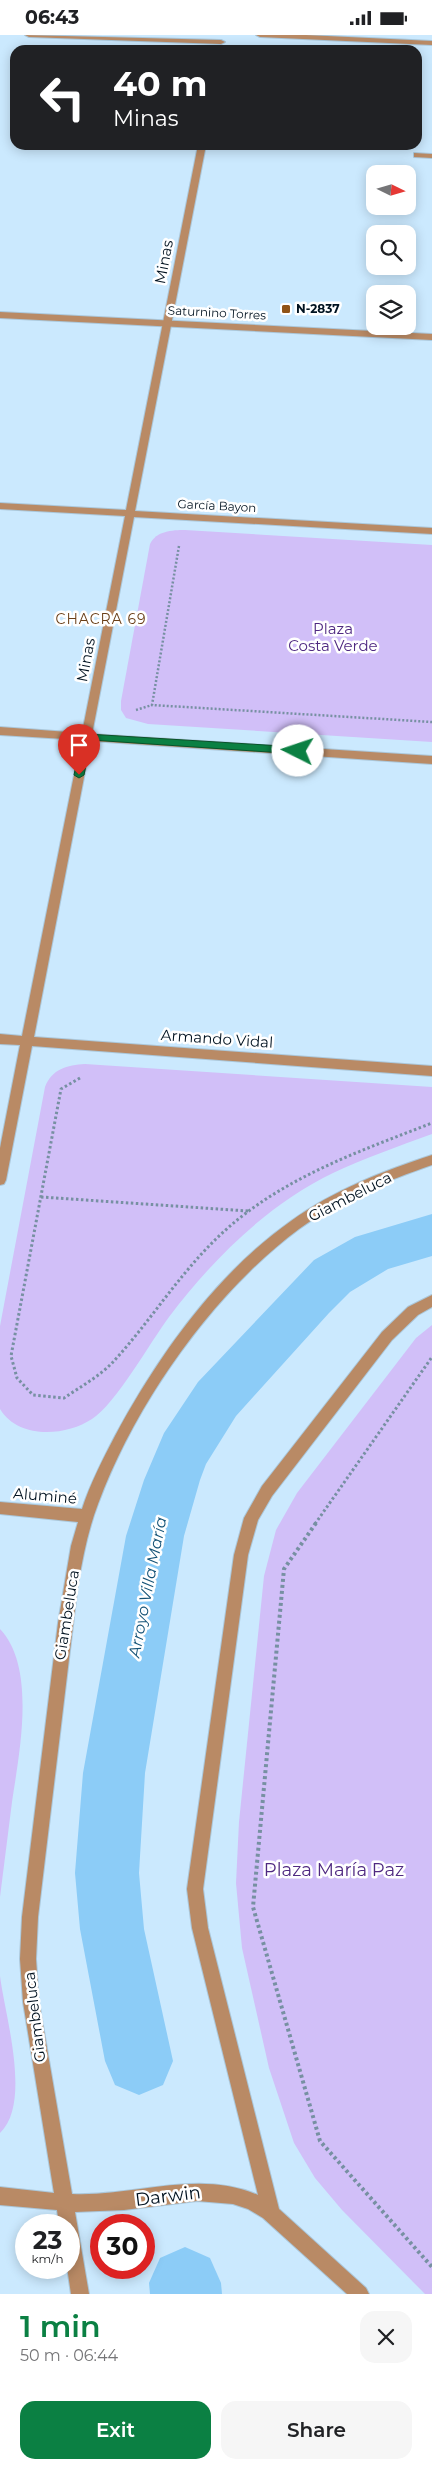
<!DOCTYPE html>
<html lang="en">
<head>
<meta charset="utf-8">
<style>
  :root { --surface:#fff; --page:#f6f6f6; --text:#202124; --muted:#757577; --accent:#0b8043 }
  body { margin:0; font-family:Montserrat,sans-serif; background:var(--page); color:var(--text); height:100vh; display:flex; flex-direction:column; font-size:19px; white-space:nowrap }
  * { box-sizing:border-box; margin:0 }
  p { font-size:16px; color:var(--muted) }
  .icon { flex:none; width:28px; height:28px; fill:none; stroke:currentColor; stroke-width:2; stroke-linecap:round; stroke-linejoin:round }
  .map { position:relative; height:2259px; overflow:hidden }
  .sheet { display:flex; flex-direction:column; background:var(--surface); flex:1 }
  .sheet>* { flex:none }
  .guide { position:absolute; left:10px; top:10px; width:412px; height:105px; border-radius:15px; box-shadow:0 2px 12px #0003; background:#202124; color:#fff; overflow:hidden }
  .needle { width:32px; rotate:95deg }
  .tools { position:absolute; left:366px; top:130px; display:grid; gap:10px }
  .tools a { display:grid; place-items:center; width:50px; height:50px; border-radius:10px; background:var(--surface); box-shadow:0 2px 12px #0003; font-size:25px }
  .speed { position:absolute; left:15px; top:2179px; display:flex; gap:10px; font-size:25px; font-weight:700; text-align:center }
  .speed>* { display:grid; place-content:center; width:65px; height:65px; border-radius:50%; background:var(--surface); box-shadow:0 2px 12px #0003; line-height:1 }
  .speed small { font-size:12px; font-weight:400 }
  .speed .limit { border:8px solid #d22; background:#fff; color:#111 }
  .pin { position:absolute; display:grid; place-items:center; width:42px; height:42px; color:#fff; margin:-51px -21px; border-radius:50% 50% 50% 0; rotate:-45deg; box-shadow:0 0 5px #0007 }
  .pin .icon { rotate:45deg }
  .me { position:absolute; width:55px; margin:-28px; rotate:274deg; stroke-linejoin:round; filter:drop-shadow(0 0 4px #0008) }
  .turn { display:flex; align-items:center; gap:18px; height:105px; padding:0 20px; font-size:22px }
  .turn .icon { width:65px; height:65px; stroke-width:2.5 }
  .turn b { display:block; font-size:35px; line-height:42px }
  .round { display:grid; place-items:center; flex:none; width:52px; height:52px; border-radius:15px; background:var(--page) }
  .headline { display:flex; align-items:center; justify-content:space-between; height:85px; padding:0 20px }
  h1 { font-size:30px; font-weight:600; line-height:38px; color:var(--accent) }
  .cta { display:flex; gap:10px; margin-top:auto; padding:10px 20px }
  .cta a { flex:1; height:58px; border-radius:15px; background:var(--accent); color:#fff; font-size:20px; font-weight:600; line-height:58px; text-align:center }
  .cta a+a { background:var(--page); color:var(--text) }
  .status { display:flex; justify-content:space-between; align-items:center; height:35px; padding:0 25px; background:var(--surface); direction:ltr }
  .status svg { height:14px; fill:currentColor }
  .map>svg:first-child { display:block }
  .green { fill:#d1bff8 }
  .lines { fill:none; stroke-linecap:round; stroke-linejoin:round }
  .canal { fill:#8cccf7; fill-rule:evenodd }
  .minor-casing { stroke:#abc7da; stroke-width:2 }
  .tertiary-casing { stroke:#abc7da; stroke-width:2 }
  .path-far2 { stroke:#7790a2; stroke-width:2.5; stroke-dasharray:2 2; stroke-linecap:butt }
  .path-far1 { stroke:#7790a2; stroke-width:3; stroke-dasharray:2.5 2.5; stroke-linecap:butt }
  .path { stroke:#7790a2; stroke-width:4; stroke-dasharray:3 3; stroke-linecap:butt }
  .minor { fill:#b98a65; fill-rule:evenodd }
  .tertiary { fill:#b98a65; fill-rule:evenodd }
  .route { fill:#0b8043; stroke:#07532c }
  .poi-dot { fill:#905316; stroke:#fff; stroke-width:2 }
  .labels { text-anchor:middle; stroke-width:5; stroke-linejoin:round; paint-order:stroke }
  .far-poi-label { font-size:12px; font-weight:bold; fill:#001220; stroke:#fff; text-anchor:start }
  .far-street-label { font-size:12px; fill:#001220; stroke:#fff }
  .far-neighbourhood-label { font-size:14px; letter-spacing:1px; fill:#6a3f18; stroke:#fff }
  .street-label { font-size:15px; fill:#001220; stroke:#fff }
  .park-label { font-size:15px; fill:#4f2981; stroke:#fff }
  .water-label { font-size:16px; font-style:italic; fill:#135276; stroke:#fff }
  .near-park-label { font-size:18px; fill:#4f2981; stroke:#fff }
  .near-street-label { font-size:18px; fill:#001220; stroke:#fff }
</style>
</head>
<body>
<div class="status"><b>06:43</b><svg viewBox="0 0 49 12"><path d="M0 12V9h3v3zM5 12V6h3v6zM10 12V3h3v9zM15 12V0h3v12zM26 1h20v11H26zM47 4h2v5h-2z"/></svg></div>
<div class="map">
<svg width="432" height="2259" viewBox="0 0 432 2259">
  <rect width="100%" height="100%" fill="#cbe9fe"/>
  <g class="green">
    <path d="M185,495L432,510V707L148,689L126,683L121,675V666L150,509C156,496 172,495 185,495Z"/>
    <path d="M85,1029L432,1052V1099C399,1111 365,1123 333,1138C268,1169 212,1225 169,1282C151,1306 115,1370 92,1384C66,1401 19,1405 0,1374V1291L45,1052C52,1034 67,1030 85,1029Z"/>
    <path d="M432,1290V2259H425L342,2175L315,2143L294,2108L269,2033L242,1913L236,1848L239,1787L264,1541L276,1495L297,1458L416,1303Z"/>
    <path d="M0,1594C37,1633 19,1719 12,1767C8,1799 4,1830 0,1862Z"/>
    <path d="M0,1941C5,1981 32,2068 0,2098Z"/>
  </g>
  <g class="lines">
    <g class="canal">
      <path d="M432,1179V1221L388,1234L350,1257L329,1278L236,1381L206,1429L200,1445L184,1501L145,1738L139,1838L144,1894L173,2026L163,2050L139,2060L115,2050L105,2026L80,1894L75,1838L83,1738L126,1501L144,1445L164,1398L198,1347L314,1225L355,1202Z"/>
      <path d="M185,2212L210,2223L221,2248L222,2259H150L149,2248L160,2223Z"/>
    </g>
    <g class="minor-casing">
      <g id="minor">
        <path d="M25,0L221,5L225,7L221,9L29,2Z"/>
        <path d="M256,0H306L432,6V10L260,2Z"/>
        <path d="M198,110H206L135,476L432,493V499L134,482L92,699L432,721V729L91,706L34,1002L432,1031V1041L32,1011L6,1145L4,1149L0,1150V1113L20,1010L0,1009V999L22,1001L81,705L0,700V692L82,698L125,481L0,474V468L126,475Z"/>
        <path d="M414,118L432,119V123L414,122Z"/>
        <path d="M432,1120V1130C386,1146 339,1165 299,1194C213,1258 136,1367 98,1469C88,1495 83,1522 78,1549L38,1882L36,1924L39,1967L72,2159C134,2162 198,2134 258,2160L192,1893L187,1854L234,1520L244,1483L262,1451L382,1297L408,1272L432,1260V1272L418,1280L392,1305L272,1461L258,1485L248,1520L203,1854L208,1893L279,2174L366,2253L369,2259H347L263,2183L248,2174L233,2169L197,2166L124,2175L75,2177L89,2259H71L67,2232H69V2190H59L57,2175L0,2170V2152L54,2158L23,1967L20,1924L22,1882L58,1588L71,1511L78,1487L0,1479V1467L82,1474C90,1449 103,1424 115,1401C158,1321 216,1239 291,1186C334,1155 383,1136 432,1120Z"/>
      </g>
    </g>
    <g class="tertiary-casing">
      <path id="tertiary" d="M0,277L432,299V305L0,283Z"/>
    </g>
    <g class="path-far2">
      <path d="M179,511L152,670L432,687"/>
      <path d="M136,675L152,670"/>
    </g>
    <g class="path-far1">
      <path d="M80,1043L61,1054L11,1321L17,1343L33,1360L64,1363C80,1352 100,1341 113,1327C149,1288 177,1242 216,1204C276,1145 355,1118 432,1088"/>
      <path d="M41,1162L248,1176"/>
      <path d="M315,1489L432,1322"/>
    </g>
    <path class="path" d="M316,1488L284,1534L253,1872L320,2106L432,2232"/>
    <use href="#minor" class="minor"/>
    <use href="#tertiary" class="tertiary"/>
  </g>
  <path class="route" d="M87,699L298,712L303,716L298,719L91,705L84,740L79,743L74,740L82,702Z"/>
  <rect class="poi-dot" x="281" y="269" width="10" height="10" rx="2.5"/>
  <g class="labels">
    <g class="far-poi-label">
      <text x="296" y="278">N-2837</text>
    </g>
    <g class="far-street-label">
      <text transform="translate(217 278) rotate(3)" y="4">Saturnino Torres</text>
      <text transform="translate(217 471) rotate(3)" y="4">García Bayon</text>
    </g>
    <g class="far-neighbourhood-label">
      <text x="101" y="589">CHACRA 69</text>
    </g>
    <g class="street-label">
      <text transform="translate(164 227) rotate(-79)" y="5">Minas</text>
      <text transform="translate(86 625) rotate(-79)" y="5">Minas</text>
      <text transform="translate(217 1004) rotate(4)" y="5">Armando Vidal</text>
      <text transform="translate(350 1162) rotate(-27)" y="5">Giambeluca</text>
      <text transform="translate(45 1461) rotate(5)" y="5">Aluminé</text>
      <text transform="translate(67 1580) rotate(-81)" y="5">Giambeluca</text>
      <text transform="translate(35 1982) rotate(-97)" y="5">Giambeluca</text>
    </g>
    <g class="park-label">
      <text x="333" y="599">Plaza<tspan x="333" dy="17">Costa Verde</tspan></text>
    </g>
    <g class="water-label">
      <text transform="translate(147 1552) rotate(-79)" y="6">Arroyo Villa María</text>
    </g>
    <g class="near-park-label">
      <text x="334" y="1841">Plaza María Paz</text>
    </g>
    <g class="near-street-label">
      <text transform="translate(168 2161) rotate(-7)" y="6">Darwin</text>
    </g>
  </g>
</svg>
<div class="tools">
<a><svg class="needle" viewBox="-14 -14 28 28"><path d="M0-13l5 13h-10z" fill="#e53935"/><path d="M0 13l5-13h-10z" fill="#757577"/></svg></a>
<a><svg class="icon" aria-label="search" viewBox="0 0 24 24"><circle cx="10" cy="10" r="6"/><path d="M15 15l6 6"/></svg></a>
<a><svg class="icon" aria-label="layers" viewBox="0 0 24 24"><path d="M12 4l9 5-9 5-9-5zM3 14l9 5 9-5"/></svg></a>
</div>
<div class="speed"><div>23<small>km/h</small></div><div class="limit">30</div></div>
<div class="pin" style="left:79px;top:740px;background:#d93025"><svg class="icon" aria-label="arrive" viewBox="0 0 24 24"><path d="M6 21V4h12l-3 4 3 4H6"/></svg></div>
<svg class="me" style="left:298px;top:716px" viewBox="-20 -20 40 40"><circle r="19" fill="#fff"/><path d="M0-13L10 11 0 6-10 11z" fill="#0b8043"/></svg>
<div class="guide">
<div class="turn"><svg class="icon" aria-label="left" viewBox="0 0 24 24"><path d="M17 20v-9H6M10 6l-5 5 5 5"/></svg><div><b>40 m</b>Minas</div></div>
</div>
</div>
<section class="sheet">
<div class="headline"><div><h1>1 min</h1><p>50 m · 06:44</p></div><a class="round"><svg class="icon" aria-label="close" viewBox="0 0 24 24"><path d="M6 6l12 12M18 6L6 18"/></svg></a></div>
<div class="cta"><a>Exit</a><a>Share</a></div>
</section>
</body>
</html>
